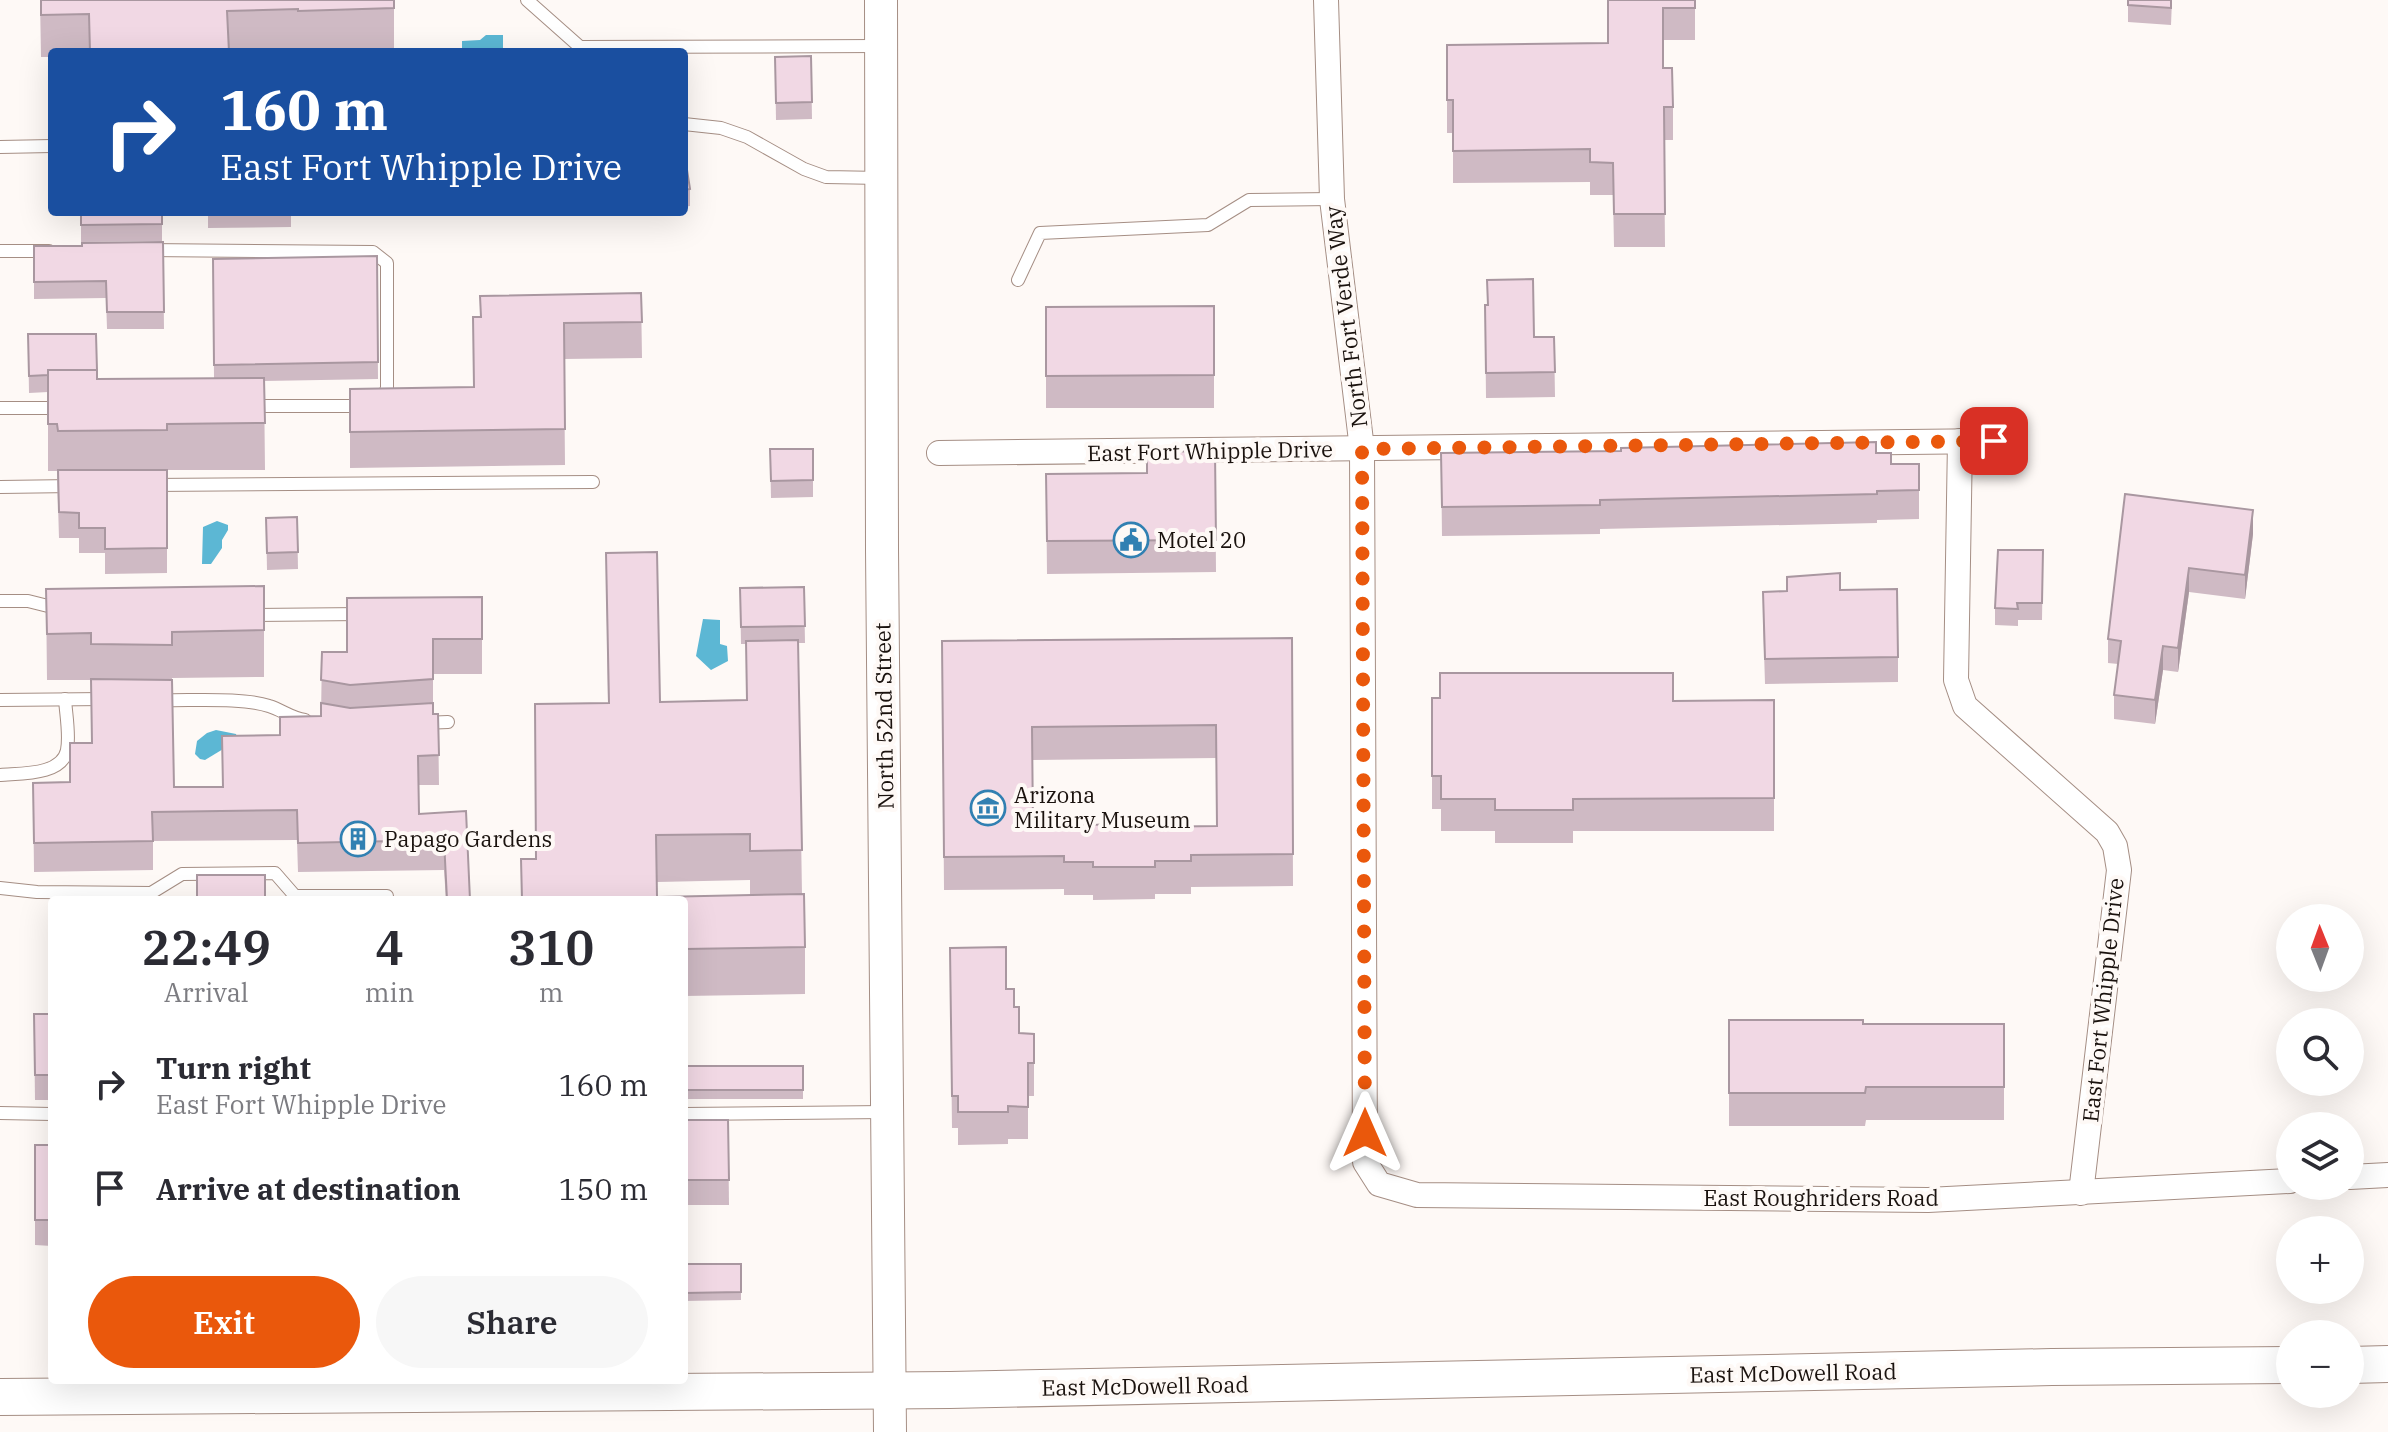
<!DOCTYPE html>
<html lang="en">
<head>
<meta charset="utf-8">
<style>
  :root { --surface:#fff; --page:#f7f7f7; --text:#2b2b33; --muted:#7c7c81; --accent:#ea580c }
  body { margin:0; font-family:"IBM Plex Serif",serif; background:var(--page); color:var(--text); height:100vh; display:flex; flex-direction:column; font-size:30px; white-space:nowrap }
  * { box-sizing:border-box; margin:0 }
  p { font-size:26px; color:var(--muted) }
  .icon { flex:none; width:44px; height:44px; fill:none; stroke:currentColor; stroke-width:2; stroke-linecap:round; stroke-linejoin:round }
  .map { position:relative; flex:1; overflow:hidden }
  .details { position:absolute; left:48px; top:896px; width:640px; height:488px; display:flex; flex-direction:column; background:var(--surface); border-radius:8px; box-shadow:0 8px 32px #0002 }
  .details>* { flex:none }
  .guide { position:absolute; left:48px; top:48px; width:640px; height:168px; border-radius:8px; box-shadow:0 8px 32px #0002; background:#1a4fa0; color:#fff; overflow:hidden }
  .needle { width:52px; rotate:359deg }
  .fabs { position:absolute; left:2276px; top:904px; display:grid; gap:16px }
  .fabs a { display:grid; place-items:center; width:88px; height:88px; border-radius:50%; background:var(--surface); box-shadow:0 8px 32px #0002; font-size:40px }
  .pin { position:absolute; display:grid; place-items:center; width:68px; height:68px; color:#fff; margin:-34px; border-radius:16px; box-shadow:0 4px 12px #0006 }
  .me { position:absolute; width:88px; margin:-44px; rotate:0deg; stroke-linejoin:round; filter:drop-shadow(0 0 6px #0008) }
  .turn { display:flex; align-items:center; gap:28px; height:168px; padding:0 40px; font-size:36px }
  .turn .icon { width:104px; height:104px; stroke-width:2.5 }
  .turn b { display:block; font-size:56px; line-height:68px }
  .eta { display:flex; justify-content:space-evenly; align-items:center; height:136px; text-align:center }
  .eta b { font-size:48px; font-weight:600; line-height:56px }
  .cta { display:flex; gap:16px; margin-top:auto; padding:16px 40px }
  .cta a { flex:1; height:92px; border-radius:48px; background:var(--accent); color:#fff; font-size:32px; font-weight:600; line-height:92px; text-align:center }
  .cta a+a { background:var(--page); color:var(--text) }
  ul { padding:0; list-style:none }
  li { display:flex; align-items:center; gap:24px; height:104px; padding:0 40px }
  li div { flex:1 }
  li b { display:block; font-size:30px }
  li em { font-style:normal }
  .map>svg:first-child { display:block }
  .water { fill:#5cb7d4 }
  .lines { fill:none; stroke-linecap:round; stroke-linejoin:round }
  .lane-casing { stroke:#a58e84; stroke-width:14 }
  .street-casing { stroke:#a58e84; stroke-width:26 }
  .secondary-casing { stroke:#a58e84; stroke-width:34 }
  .primary-casing { stroke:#a58e84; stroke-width:38 }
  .lane { stroke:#fff; stroke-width:12 }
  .street { stroke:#fff; stroke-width:24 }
  .secondary { stroke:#fff; stroke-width:32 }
  .primary { stroke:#fff; stroke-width:36 }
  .wall { fill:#cfbac4; fill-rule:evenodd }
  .shaded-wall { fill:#a997a0 }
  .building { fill:#f1d8e4; stroke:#a997a0; stroke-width:2; fill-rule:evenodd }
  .route { stroke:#ea580c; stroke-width:14; stroke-dasharray:0 25.2 }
  .labels { text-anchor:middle; stroke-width:8; stroke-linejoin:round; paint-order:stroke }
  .street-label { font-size:22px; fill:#1a120e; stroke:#fef9f6 }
  .poi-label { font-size:22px; fill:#1a120e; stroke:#fef9f6; text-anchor:start }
</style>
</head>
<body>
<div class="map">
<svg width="2388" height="1432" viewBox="0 0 2388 1432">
  <rect width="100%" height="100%" fill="#fef9f6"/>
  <g class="water">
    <path d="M486,35H503V52H462V41L480,40Z"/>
    <path d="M217,521L228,525V530L222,540V548L211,564H202L203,527Z"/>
    <path d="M703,619L720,620V644L727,646L728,661L711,670L696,656Z"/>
    <path d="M216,730L236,734L238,740L205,760L200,759L195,754L197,741L207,733Z"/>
  </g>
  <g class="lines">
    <g class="lane-casing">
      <g id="lane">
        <path d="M527,0L580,47L878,46"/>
        <path d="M684,124L721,128L747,137L804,169L826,177L881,178"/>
        <path d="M0,147L52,146"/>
        <path d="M147,250L373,252L387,263V388L381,403L363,406H248"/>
        <path d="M0,251H49"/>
        <path d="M1018,280L1040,233L1208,225L1249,200L1332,199"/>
        <path d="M0,408H62"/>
        <path d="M151,485L593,482"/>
        <path d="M0,487L73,486"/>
        <path d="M0,601H28L60,609"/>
        <path d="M249,615L363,614"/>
        <path d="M0,700L105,699"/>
        <path d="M159,700C190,701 242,697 269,706C282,710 291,718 305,720"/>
        <path d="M423,723L448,722"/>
        <path d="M0,775C19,773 62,776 67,750C70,735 66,715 65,699"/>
        <path d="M0,888L37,892L151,893L182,874L275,873L295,896H387"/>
        <path d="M0,1113L52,1114"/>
        <path d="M684,1114L885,1112"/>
      </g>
    </g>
    <g class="street-casing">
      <g id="street">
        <path d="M1326,0L1332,199L1362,449L1365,1162L1379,1184L1417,1195L1928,1200L2290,1181"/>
        <path d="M1960,441L1956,680L1965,706L2107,832L2115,846L2119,870L2081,1193"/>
        <path d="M939,453L1994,441"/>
        <path d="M2350,1177L2388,1175"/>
      </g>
    </g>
    <g class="secondary-casing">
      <path id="secondary" d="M881,0L882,550L890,1432"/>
    </g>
    <g class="primary-casing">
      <g id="primary">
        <path d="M2350,1365L2388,1364"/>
        <path d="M0,1397L950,1390L2052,1367L2290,1365"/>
      </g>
    </g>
    <use href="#lane" class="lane"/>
    <use href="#street" class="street"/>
    <use href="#secondary" class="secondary"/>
    <use href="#primary" class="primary"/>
  </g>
  <g class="wall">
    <path d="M40,0H394V51L349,52H52V57H41Z"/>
    <path d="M1608,0H1695V40H1663V68L1673,107V140H1664L1665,247H1614L1613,195H1590V182L1453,183V133H1447V45L1608,43Z"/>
    <path d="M2128,0H2172L2171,25L2128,22Z"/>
    <path d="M811,56L812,119L776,120L775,57Z"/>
    <path d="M684,151L690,189V206L684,207Z"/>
    <path d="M81,212H162V241L81,242Z"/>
    <path d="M208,212H291V227L208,228Z"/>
    <path d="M623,212H651L624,216Z"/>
    <path d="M163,242L164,329H107L106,298L34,299V246H82Z"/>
    <path d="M377,256L378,379L264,381L265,470H167V573L105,574V553H79V538H59L57,471H48V392L29,393L28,334L97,379L214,378L213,259Z"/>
    <path d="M641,293L642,358L564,359L565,465L350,468V389L474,387L480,317Z"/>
    <path d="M1485,305L1534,337H1554L1555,397L1486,398Z"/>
    <path d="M1214,306V408H1046V307Z"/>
    <path d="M770,449H813V497L771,498Z"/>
    <path d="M1215,451L1216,572L1047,574L1046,474L1147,473Z"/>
    <path d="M1441,453H1876L1891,464H1919V519L1877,520V523L1600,529V534L1442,536Z"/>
    <path d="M2125,494L2253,534L2245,599L2189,592L2178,672L2163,670L2155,724L2114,719V695L2118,664L2108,663V639Z"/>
    <path d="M297,517L298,569L267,570L266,518Z"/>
    <path d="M2043,550L2042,620H2018V626L1995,625V608Z"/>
    <path d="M606,553L660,702L746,700V644H741L740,588L804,587L805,643H798L802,894L805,947V994L684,996V900H521V859H536L608,703ZM750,880V895L657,897V882Z"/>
    <path d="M264,586V677L172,678L174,787H223L280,735L321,716L322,652H347L482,597V674H433V714H438L439,785H418L419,814L466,811L470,900H446L444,870L298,872L297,840L153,841V870L34,872L33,783L70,782L91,743V680H47L46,589Z"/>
    <path d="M1840,590L1898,657V682L1765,684L1763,617L1787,591Z"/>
    <path d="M1292,638L1293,886L1191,887V894H1155V899L1093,900V895H1064V889L944,890L942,641ZM1216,758L1217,826L1033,827L1032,760Z"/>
    <path d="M1432,698L1673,701L1774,700V831H1573V843H1495V831H1441V809H1432Z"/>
    <rect x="197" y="875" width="68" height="25"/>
    <path d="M950,948L1006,989L1014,1007L1019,1033L1034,1034V1096H1028V1139H1008V1144L958,1145V1128H952Z"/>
    <path d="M34,1014H52V1100H35Z"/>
    <path d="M1729,1020L1863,1024H2004V1120H1866L1865,1126H1729Z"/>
    <rect x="684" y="1066" width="119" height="33"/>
    <path d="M684,1120H728L729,1205H684Z"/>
    <path d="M35,1145H52V1246L35,1245Z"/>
    <path d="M684,1264H741V1300L684,1301Z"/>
  </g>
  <g class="shaded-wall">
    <path d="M2253,510V534L2245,599V575Z"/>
    <path d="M2189,568V592L2178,672V648Z"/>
    <path d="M2163,646V670L2155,724V700Z"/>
  </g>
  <g class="building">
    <path d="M41,0H394V8L298,11V9L227,11L229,52H90L89,14L41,15Z"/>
    <path d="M1608,0H1695V8H1663V68H1672L1673,107H1664L1665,214H1614L1613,163L1590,162V149L1453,151V100H1447V45L1608,43Z"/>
    <path d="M2128,0H2171V8L2128,5Z"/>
    <path d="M811,56L812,102L776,103L775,57Z"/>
    <path d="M684,151L690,189L684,190Z"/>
    <path d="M81,212H162V224L81,225Z"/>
    <path d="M163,242L164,312H107L106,281L34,282V246H82V243Z"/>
    <path d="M377,256L378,362L214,365L213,259Z"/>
    <path d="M1533,279L1534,337H1554L1555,372L1486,373L1485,305H1488L1487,280Z"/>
    <path d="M641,293L642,322L564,323L565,429L350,432V389L474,387L473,317H481L480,296Z"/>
    <path d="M1214,306V375L1046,376V307Z"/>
    <path d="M28,334H96L97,370H48V375L29,376Z"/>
    <path d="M48,370H97V379L264,378L265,423L167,424V430L58,431L57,424H48Z"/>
    <path d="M1876,442V453H1891V464H1919V490L1877,491V494L1600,500V505L1442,507L1441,453L1621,451V448Z"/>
    <path d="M770,449H813V480L771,481Z"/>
    <path d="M1215,451L1216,540L1047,541L1046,474L1147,473V452Z"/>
    <path d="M58,470H167V548L105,549V528H79V513L59,512Z"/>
    <path d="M2125,494L2253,510L2245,575L2189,568L2178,648L2163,646L2155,700L2114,695L2121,641L2108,639Z"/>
    <path d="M297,517L298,552L267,553L266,518Z"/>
    <path d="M1998,550H2043L2042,603H2017L2018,609L1995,608Z"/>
    <path d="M657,552L660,702L747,700L746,641L798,640L802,850L750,851V834L656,835L657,897L804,894L805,947L684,949V900H522L521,859H536L535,704L609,703L606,553Z"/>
    <path d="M1840,573V590L1897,589L1898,657L1765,659L1763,592L1787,591V577Z"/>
    <path d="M264,586V630L172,632V645L91,644V633L47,634L46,589Z"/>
    <path d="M804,587L805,626L741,627L740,588Z"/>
    <path d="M482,597V639H433V679L350,685L321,680L322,652H347V598Z"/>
    <path d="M1292,638L1293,854L1191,855V861H1155V867H1093V862H1064V856L944,857L942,641ZM1216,725L1217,826L1145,827V823L1033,827L1032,727Z"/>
    <path d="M1440,673H1673V701L1774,700V798L1573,799V810H1495V799H1441V776H1432V698H1440Z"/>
    <path d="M91,679L172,680L174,787H223L222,736L280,735V717L321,716V703L350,708L433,703V714H438L439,755L418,756L419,814L466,811L470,900H447L444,840L298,843L297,810L152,812L153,841L34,843L33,783L70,782V743H92Z"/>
    <rect x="197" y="875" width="68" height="23"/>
    <path d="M1006,947V989H1014V1007H1019V1033L1034,1034V1063H1028V1107L1008,1106V1112H958V1096H952L950,948Z"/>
    <path d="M34,1014H52V1075H35Z"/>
    <path d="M1729,1020H1863V1024H2004V1087H1866L1865,1093H1729Z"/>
    <rect x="684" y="1066" width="119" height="24"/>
    <path d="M684,1120H728L729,1180H684Z"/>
    <rect x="35" y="1145" width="17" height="75"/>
    <path d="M684,1264H741V1292L684,1293Z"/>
  </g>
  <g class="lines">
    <path class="route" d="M1365,1133L1362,449L1994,441"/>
  </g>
  <defs>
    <g id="civic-ring" transform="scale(1.8)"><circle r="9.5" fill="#fef9f6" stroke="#3180b2" stroke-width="1.5"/><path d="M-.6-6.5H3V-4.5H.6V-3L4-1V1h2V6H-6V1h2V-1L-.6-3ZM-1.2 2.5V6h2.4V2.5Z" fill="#3180b2"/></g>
    <g id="museum-ring" transform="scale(1.8)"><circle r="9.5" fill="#fef9f6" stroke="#3180b2" stroke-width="1.5"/><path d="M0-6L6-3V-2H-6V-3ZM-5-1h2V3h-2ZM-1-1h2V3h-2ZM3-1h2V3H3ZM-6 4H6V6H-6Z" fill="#3180b2"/></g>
    <g id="building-ring" transform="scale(1.8)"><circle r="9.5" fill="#fef9f6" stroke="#3180b2" stroke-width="1.5"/><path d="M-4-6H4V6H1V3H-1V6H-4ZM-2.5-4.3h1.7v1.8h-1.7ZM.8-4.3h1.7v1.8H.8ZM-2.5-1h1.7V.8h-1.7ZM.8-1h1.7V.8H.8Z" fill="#3180b2"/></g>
  </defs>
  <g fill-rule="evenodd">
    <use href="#civic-ring" x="1131" y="540"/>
    <use href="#museum-ring" x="988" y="808"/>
    <use href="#building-ring" x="358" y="839"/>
  </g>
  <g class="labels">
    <g class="street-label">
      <text transform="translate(1346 317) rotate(-97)" y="8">North Fort Verde Way</text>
      <text transform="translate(1210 451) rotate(-1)" y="8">East Fort Whipple Drive</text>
      <text transform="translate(884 716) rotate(-91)" y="8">North 52nd Street</text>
      <text transform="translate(2103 1000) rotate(-84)" y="8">East Fort Whipple Drive</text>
      <text x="1821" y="1206">East Roughriders Road</text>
      <text transform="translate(1793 1373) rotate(-1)" y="8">East McDowell Road</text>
      <text transform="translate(1145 1386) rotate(-1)" y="8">East McDowell Road</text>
    </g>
    <g class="poi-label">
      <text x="1157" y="548">Motel 20</text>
      <text x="1014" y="803">Arizona<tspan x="1014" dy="25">Military Museum</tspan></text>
      <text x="384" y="847">Papago Gardens</text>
    </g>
  </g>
</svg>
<div class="fabs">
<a><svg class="needle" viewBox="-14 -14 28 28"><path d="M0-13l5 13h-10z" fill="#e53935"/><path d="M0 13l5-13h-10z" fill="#7c7c81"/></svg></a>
<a><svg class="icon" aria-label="search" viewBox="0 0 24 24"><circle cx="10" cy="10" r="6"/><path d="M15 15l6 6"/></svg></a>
<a><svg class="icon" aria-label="layers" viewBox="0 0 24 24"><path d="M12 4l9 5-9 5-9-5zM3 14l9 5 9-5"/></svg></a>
<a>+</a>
<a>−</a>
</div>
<div class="pin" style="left:1994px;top:441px;background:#d93025"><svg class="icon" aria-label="arrive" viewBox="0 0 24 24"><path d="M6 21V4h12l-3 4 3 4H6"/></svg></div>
<svg class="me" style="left:1365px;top:1133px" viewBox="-20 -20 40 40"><path d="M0-17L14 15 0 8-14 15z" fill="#ea580c" stroke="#fff" stroke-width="4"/></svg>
<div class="guide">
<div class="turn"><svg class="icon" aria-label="right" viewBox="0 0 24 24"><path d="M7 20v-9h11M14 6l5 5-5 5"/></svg><div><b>160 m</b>East Fort Whipple Drive</div></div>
</div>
<section class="details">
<div class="eta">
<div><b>22:49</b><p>Arrival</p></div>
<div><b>4</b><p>min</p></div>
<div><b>310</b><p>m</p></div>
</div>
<ul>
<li><svg class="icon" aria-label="right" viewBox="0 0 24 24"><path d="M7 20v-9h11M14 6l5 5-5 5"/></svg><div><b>Turn right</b><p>East Fort Whipple Drive</p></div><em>160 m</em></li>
<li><svg class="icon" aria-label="arrive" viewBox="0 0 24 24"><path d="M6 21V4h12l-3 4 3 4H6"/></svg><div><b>Arrive at destination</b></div><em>150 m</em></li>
</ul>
<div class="cta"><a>Exit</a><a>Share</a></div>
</section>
</div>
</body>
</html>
